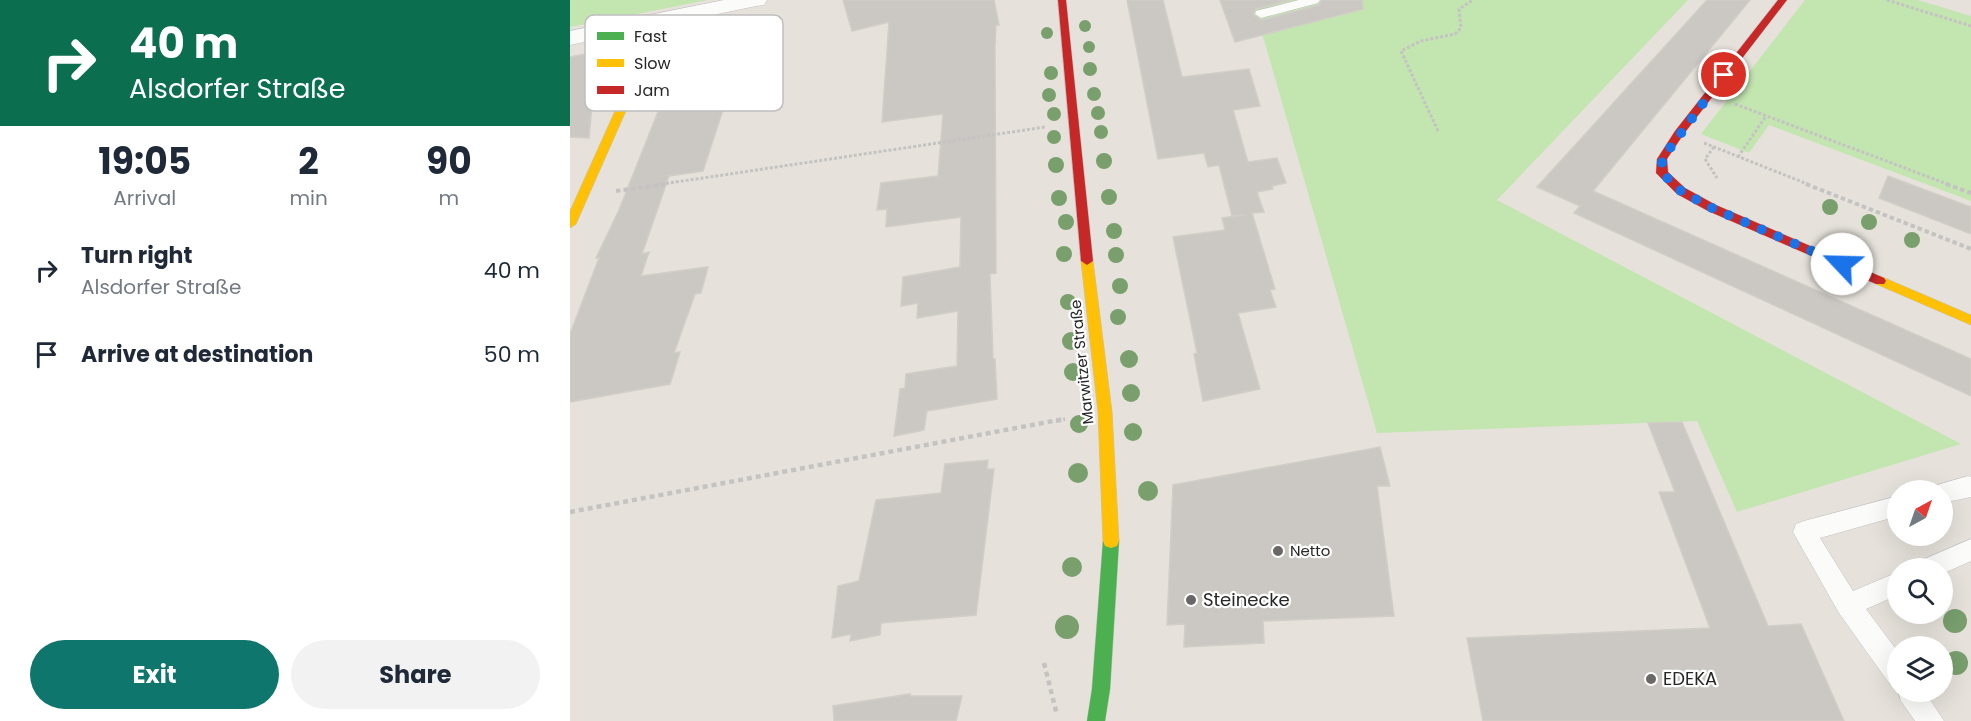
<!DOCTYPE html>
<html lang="en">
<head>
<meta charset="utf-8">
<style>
  :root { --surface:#fff; --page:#f2f2f3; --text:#1f2937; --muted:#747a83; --accent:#0f766e }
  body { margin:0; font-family:Poppins,sans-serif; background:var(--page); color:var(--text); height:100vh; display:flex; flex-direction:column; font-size:22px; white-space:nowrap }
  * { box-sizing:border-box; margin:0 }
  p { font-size:20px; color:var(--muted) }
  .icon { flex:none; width:33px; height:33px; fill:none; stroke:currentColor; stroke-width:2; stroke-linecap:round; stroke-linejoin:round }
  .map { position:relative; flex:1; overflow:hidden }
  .side { display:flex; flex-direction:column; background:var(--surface); width:570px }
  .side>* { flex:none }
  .top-card { background:#0b6e4f; color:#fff; overflow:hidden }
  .needle { width:39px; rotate:40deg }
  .tools { position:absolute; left:1317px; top:480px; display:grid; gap:12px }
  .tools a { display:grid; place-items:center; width:66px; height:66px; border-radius:50%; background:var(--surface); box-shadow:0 6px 24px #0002; font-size:30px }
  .pin { position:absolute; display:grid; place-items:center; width:51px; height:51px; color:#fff; margin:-26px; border:3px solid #fff; border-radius:50%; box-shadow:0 2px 6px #0007 }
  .me { position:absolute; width:66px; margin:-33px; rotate:294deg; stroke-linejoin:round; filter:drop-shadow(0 0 4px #0008) }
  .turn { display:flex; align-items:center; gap:21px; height:126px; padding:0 30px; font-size:27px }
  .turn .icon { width:78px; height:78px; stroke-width:2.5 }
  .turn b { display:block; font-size:42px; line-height:51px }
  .eta { display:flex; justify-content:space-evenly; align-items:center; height:102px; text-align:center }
  .eta b { font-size:36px; font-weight:700; line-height:42px }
  .cta { display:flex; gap:12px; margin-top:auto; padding:12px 30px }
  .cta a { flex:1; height:69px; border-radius:36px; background:var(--accent); color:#fff; font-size:24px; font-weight:700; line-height:69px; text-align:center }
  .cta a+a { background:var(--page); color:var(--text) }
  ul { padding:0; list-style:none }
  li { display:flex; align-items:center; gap:18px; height:84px; padding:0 30px }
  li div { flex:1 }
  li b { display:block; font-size:22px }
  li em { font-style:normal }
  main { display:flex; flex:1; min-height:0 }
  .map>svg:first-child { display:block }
  .green { fill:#c3e5b0 }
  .building { fill:#cbc8c3; stroke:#d1cdc7; stroke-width:1.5 }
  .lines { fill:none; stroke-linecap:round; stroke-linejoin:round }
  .lane-casing { stroke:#c2c1c2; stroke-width:1 }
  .street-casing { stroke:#c2c1c2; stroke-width:1 }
  .fast-casing { stroke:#c2c1c2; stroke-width:1 }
  .slow-casing { stroke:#c2c1c2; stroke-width:1 }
  .jam-casing { stroke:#c2c1c2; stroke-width:1 }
  .path-far2 { stroke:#c4c3c2; stroke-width:3; stroke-dasharray:3 2; stroke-linecap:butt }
  .path-far1 { stroke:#c4c3c2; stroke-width:4; stroke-dasharray:4.5 3; stroke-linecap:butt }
  .path { stroke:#c4c3c2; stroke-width:4.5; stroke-dasharray:5 4; stroke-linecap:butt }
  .lane { fill:#fbfbfa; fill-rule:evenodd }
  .street { fill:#fbfbfa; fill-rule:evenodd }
  .fast { fill:#4caf50; fill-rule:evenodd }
  .slow { fill:#ffc107; fill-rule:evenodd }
  .jam { fill:#c62828; fill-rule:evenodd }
  .tree { fill:#799f6d }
  .route { stroke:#1a73e8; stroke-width:10; stroke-dasharray:0 18 }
  .poi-dot { fill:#6a6866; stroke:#fff; stroke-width:2 }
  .labels { text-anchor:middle; stroke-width:4.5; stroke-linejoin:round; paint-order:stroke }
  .street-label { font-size:15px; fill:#272727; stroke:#fff }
  .poi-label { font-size:15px; fill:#272727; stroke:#fff; text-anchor:start }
  .near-poi-label { font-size:18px; fill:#272727; stroke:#fff; text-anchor:start }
  .key { fill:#fff; stroke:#bebebe; stroke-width:1.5 }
  .key-label { font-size:16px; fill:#272727 }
</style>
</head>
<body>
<main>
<section class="side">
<div class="top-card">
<div class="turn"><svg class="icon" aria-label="right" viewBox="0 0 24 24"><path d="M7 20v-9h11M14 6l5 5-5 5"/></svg><div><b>40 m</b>Alsdorfer Straße</div></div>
</div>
<div class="eta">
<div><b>19:05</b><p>Arrival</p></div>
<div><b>2</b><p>min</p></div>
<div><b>90</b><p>m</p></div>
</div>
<ul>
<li><svg class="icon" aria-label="right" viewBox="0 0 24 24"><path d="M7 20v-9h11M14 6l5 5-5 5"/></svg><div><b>Turn right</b><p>Alsdorfer Straße</p></div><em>40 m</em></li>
<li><svg class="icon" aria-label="arrive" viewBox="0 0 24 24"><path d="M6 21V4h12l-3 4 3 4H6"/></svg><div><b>Arrive at destination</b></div><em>50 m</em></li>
</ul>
<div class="cta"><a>Exit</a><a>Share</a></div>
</section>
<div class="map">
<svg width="1401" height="721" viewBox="0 0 1401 721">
  <rect width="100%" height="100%" fill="#e6e2db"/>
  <g class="green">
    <path d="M0,0H138L0,27Z"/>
    <path d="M676,0H1118L927,200L1391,444L1167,512L1127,421L807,433L694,40Z"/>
    <path d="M1235,0H1348L1401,16V201L1199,125L1179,153L1131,134Z"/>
  </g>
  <g class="building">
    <path d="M273,0H424L429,25H426L425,46L426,273L420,274L423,359H425L427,399L357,411L354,430L324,436L330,389L335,388L336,374L387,366L388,311L347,318L348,303L331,306L333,277L390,267L391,217L316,227L317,209L307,210L311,183L368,176L373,114L312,122L319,22L282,31Z"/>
    <path d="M557,0H593L612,77L679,69L690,106L663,110L678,162L707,158L716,183L702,186L703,189L687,192L694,212L682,213L705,289L700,290L706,307L668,313L690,389L633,401L624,354L627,353L603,237L655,230L652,218L674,215L662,216L649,165L638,167L634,153L588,159Z"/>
    <path d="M650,0H720L685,9L683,15L692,20L749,5L752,0H792L793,9L665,42Z"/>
    <path d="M1137,0H1180L1023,191L1401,359V396L1004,213L1010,206L967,187Z"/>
    <path d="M158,24L127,105L156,101L133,171L99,176L72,254L79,252L71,276L138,267L131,293L125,294L104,353L110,352L100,384L0,402V334L29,258H26L49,210L103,74L117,72L115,33Z"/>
    <path d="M27,52L19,138L0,137V57Z"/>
    <path d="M1318,176L1401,207V234L1309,198Z"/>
    <path d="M1112,422L1198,626L1231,624L1274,721H913L897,638L1140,628L1089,492H1105L1078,423Z"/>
    <path d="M810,447L820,486H807L824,616L693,621L694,643L614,647L615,624L597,625L603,485Z"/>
    <path d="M418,460L417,469H424L406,615L311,623L310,635L280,641L281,634L262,638L268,586L289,581L306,500L371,493L375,464Z"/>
    <path d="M340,694V696H392L386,721H264L263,706Z"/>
  </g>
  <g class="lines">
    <g class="lane-casing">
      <g id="lane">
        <path d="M729,0H750L748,3L691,18L685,14L686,11Z"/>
        <path d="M1398,476L1401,477V497L1372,503V490H1362L1364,486Z"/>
        <path d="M1328,496V516L1250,538L1283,591L1328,572V595L1296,609L1328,652V687L1319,683L1269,613L1223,532L1226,524L1234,521Z"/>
        <path d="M1401,539V561L1372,574V568H1348L1352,560Z"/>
        <path d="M1328,691L1355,692L1374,721H1345L1331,701Z"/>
      </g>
    </g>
    <g class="street-casing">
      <path id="street" d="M154,0H197L194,5L186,6L0,45V31Z"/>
    </g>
    <g class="fast-casing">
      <path id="fast" d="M541,534L547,536L549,541L540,689L535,721H517L522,689L533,541L535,536Z"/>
    </g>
    <g class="slow-casing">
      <g id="slow">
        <path d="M91,17L96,20L6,224L0,228V211L86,20Z"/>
        <path d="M517,257L523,261L542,412L549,541L547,546L541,548L535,546L533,541L528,412L511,261Z"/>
        <path d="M1310,276L1401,315V325L1306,284L1304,281L1306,278Z"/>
      </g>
    </g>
    <g class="jam-casing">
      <g id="jam">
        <path d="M488,0H496L523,261L517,265L511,261Z"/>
        <path d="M1208,0H1217L1113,135L1097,159L1098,172L1115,188L1146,205L1314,278L1316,281L1314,284H1306L1138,211L1107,194L1086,173L1087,159L1105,131Z"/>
      </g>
    </g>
    <g class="path-far2">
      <path d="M1317,0L1401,26"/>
      <path d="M1165,104L1380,185"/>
      <path d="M868,131L831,51L851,41L885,34L891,28L889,9L903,0"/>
      <path d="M1134,143L1240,185"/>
      <path d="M1144,147L1135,159L1147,178"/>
      <path d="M1168,157L1196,116"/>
      <path d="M86,185L475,127"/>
    </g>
    <g class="path-far1">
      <path d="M1236,184L1401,249"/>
      <path d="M1376,184L1401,193"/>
      <path d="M46,191L96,184"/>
      <path d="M486,421L495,419"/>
    </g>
    <g class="path">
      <path d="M0,512L494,419"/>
      <path d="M474,663L487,715"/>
    </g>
    <use href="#lane" class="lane"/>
    <use href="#street" class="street"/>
    <use href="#fast" class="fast"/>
    <use href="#slow" class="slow"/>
    <use href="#jam" class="jam"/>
  </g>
  <g class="tree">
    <circle cx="515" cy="26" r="6"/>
    <circle cx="477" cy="33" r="6"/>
    <circle cx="519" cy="47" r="6"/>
    <circle cx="520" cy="69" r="7"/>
    <circle cx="481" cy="73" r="7"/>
    <circle cx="524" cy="94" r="7"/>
    <circle cx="479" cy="95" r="7"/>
    <circle cx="528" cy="113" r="7"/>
    <circle cx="484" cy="114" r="7"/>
    <circle cx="531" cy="132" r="7"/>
    <circle cx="484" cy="137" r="7"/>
    <circle cx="534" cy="161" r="8"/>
    <circle cx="486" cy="165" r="8"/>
    <circle cx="539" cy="197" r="8"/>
    <circle cx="489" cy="198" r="8"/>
    <circle cx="1260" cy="207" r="8"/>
    <circle cx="496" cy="222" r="8"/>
    <circle cx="1299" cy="222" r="8"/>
    <circle cx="544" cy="231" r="8"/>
    <circle cx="1342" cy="240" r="8"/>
    <circle cx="494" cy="254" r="8"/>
    <circle cx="546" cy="255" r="8"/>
    <circle cx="550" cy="286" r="8"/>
    <circle cx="498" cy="302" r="8"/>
    <circle cx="548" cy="317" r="8"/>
    <circle cx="501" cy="341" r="9"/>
    <circle cx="559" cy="359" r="9"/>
    <circle cx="503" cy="372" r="9"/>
    <circle cx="561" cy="393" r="9"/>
    <circle cx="509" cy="424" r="9"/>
    <circle cx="563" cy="432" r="9"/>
    <circle cx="508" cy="473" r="10"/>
    <circle cx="578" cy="491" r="10"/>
    <circle cx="502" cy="567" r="10"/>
    <circle cx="1385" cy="621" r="12"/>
    <circle cx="497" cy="627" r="12"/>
    <circle cx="1386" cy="663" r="12"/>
  </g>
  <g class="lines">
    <path class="route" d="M1154,75L1092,159V173L1111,191L1142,208L1272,264"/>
  </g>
  <g class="poi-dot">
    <circle cx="708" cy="551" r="6"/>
    <circle cx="621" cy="600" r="6"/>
    <circle cx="1081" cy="679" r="6"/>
  </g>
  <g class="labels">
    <g class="street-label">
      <text transform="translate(512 362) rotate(-96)" y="5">Marwitzer Straße</text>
    </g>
    <g class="poi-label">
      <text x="720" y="556">Netto</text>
    </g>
    <g class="near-poi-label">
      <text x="633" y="606">Steinecke</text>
      <text x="1093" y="685">EDEKA</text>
    </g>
  </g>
  <rect x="15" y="15" width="198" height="96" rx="9" class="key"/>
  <rect x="27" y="32" width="27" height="8" fill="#4caf50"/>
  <rect x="27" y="59" width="27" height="8" fill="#ffc107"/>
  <rect x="27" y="86" width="27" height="8" fill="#c62828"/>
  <g class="key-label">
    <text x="64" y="42">Fast</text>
    <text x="64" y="69">Slow</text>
    <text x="64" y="96">Jam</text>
  </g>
</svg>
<div class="tools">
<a><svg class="needle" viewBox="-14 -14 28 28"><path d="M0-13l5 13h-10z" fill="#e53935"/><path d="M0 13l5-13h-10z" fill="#747a83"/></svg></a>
<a><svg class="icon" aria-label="search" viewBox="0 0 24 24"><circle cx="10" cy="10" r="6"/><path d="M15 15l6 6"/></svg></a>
<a><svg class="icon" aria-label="layers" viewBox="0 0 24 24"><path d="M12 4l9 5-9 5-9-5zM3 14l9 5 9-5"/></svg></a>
</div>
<div class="pin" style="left:1154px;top:75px;background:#d93025"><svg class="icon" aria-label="arrive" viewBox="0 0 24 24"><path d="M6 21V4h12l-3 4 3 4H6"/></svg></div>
<svg class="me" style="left:1272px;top:264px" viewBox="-20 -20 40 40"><circle r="19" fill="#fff"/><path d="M0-13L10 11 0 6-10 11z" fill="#1a73e8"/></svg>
</div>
</main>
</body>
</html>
